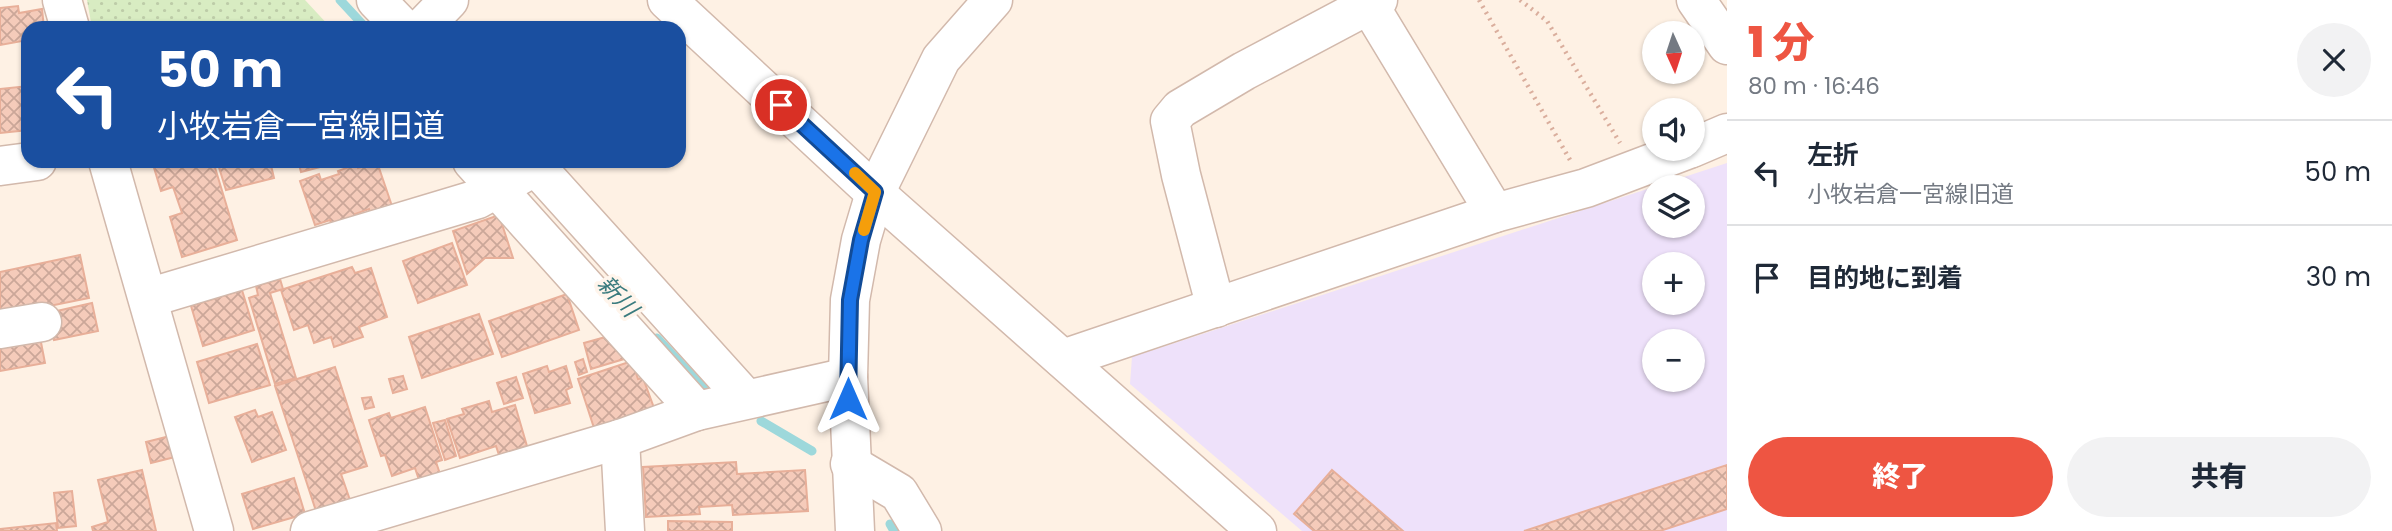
<!DOCTYPE html>
<html lang="ja">
<head>
<meta charset="utf-8">
<style>
  :root { --surface:#fff; --page:#f2f2f3; --text:#1f2937; --muted:#747a83; --line:#e0e1e3; --accent:#ee5542 }
  body { margin:0; font-family:Poppins,"Noto Sans JP",sans-serif; background:var(--page); color:var(--text); height:100vh; display:flex; flex-direction:column; font-size:26px; white-space:nowrap }
  * { box-sizing:border-box; margin:0 }
  p { font-size:23px; color:var(--muted) }
  .icon { flex:none; width:38px; height:38px; fill:none; stroke:currentColor; stroke-width:2; stroke-linecap:round; stroke-linejoin:round }
  .map { position:relative; flex:1; overflow:hidden }
  .side { display:flex; flex-direction:column; background:var(--surface); width:665px }
  .side>* { flex:none }
  .banner { position:absolute; left:21px; top:21px; width:665px; height:147px; border-radius:21px; box-shadow:0 2px 5px #0004; background:#1a4fa0; color:#fff; overflow:hidden }
  .needle { width:46px; rotate:177deg }
  .tools { position:absolute; left:1642px; top:21px; display:grid; gap:14px }
  .tools a { display:grid; place-items:center; width:63px; height:63px; border-radius:50%; background:var(--surface); box-shadow:0 2px 5px #0004; font-size:35px }
  .pin { position:absolute; display:grid; place-items:center; width:60px; height:60px; color:#fff; margin:-30px; border:4px solid #fff; border-radius:50%; box-shadow:0 2px 7px #0007 }
  .me { position:absolute; width:77px; margin:-38px; rotate:0deg; stroke-linejoin:round; filter:drop-shadow(0 0 5px #0008) }
  .turn { display:flex; align-items:center; gap:24px; height:147px; padding:0 21px; font-size:32px }
  .turn .icon { width:91px; height:91px; stroke-width:2.5 }
  .turn b { display:block; font-size:49px; line-height:60px }
  .round { display:grid; place-items:center; flex:none; width:74px; height:74px; border-radius:37px; background:var(--page) }
  .head { display:flex; align-items:center; justify-content:space-between; height:119px; padding:0 21px }
  h1 { font-size:42px; font-weight:800; line-height:52px; color:var(--accent) }
  .cta { display:flex; gap:14px; margin-top:auto; padding:14px 21px }
  .cta a { flex:1; height:80px; border-radius:42px; background:var(--accent); color:#fff; font-size:28px; font-weight:800; line-height:80px; text-align:center }
  .cta a+a { background:var(--page); color:var(--text) }
  ul { padding:0; list-style:none }
  li { display:flex; align-items:center; gap:21px; height:105px; padding:0 21px; border-top:2px solid var(--line) }
  li div { flex:1 }
  li b { display:block; font-size:26px }
  li em { font-style:normal }
  main { display:flex; flex:1; min-height:0 }
  .map>svg:first-child { display:block }
  .education { fill:#eee1fa; fill-rule:evenodd }
  .grass { fill:url(#grass-dots) }
  .lines { fill:none; stroke-linecap:round; stroke-linejoin:round }
  .stream { stroke:#9dd8db; stroke-width:9 }
  .building { fill:url(#building-cross-hatch); stroke:#e8af99; stroke-width:2 }
  .minor-casing { stroke:#d2b9ac; stroke-width:41 }
  .path { stroke:#daae9d; stroke-width:4.5; stroke-dasharray:2 5; stroke-linecap:butt }
  .minor { stroke:#fff; stroke-width:38 }
  .route-casing { stroke:#114b97; stroke-width:18 }
  .route { stroke:#1a73e8; stroke-width:12 }
  .slow { stroke:#f59e0b; stroke-width:12 }
  .labels { text-anchor:middle; stroke-width:7; stroke-linejoin:round; paint-order:stroke }
  .water-label { font-size:23px; font-style:italic; fill:#3a7b7e; stroke:#fff5ec }
</style>
</head>
<body>
<main>
<div class="map">
<svg width="1727" height="531" viewBox="0 0 1727 531">
  <defs>
    <pattern id="grass-dots" width="8" height="8" patternUnits="userSpaceOnUse" patternTransform="scale(1.75)"><rect width="8" height="8" fill="#d8ecc2"/><path d="M2 2h.1M6 6h.1" fill="none" stroke="#bdcca8" stroke-width="1.8" stroke-linecap="round"/></pattern>
    <pattern id="building-cross-hatch" width="8" height="8" patternUnits="userSpaceOnUse" patternTransform="scale(1.75)"><rect width="8" height="8" fill="#f5cbba"/><path d="M0 0l8 8M0 8l8-8" fill="none" stroke="#cba799"/></pattern>
  </defs>
  <rect width="100%" height="100%" fill="#fef1e4"/>
  <path class="education" d="M1727,163V531H1302L1130,384L1132,357ZM1654,187H1692V226H1654ZM1654,264H1692V303H1654ZM1654,341H1692V380H1654Z"/>
  <path class="grass" d="M87,0H305L331,28H92Z"/>
  <g class="lines">
    <g class="stream">
      <path d="M340,0L366,28"/>
      <path d="M657,338L706,391"/>
      <path d="M761,421L812,451"/>
      <path d="M890,524L894,531"/>
    </g>
  </g>
  <g class="building">
    <path d="M18,6L19,13L42,9L44,28H28V40L0,45V8Z"/>
    <path d="M28,86V130L0,133V89Z"/>
    <path d="M152,161H213L237,240L182,257L170,217L182,213L173,187L161,191Z"/>
    <path d="M217,161H270L274,178L226,190Z"/>
    <path d="M298,161H343L301,172Z"/>
    <path d="M377,162L392,206L370,213L369,209L355,214L357,219L333,227L330,220L315,225L300,181L319,174L321,180L339,174L338,171L357,164L358,168Z"/>
    <path d="M499,215L513,258H485L467,274L453,231Z"/>
    <path d="M452,243L467,285L418,303L403,261Z"/>
    <path d="M80,255L89,298L0,316V272Z"/>
    <path d="M352,267L355,273L371,268L387,317L359,327L363,337L334,347L331,337L314,343L308,325L294,330L281,290Z"/>
    <path d="M280,279L283,289L270,293L296,378L275,384L249,298L258,295L256,286Z"/>
    <path d="M242,290L254,330L203,346L191,306Z"/>
    <path d="M567,294L579,330L502,357L489,321Z"/>
    <path d="M92,303L98,331L54,340L48,313Z"/>
    <path d="M479,314L493,354L422,378L409,337Z"/>
    <path d="M39,332L45,363L0,371V339Z"/>
    <path d="M609,336L612,346L619,345L624,359L591,369L584,343Z"/>
    <path d="M257,344L270,385L209,403L197,362Z"/>
    <path d="M583,359L587,372L579,375L575,362Z"/>
    <path d="M632,361L638,379L643,378L654,408L595,431L578,379Z"/>
    <path d="M547,366L549,372L566,366L572,387L566,390L570,403L535,413L523,374Z"/>
    <path d="M335,367L367,466L341,474L350,500L316,511L275,386Z"/>
    <path d="M403,376L407,389L393,393L389,379Z"/>
    <path d="M516,377L523,398L504,404L497,383Z"/>
    <path d="M371,397L374,407L365,409L362,398Z"/>
    <path d="M489,401L492,412L515,405L527,446L499,455L496,446L460,458L447,419L464,414L462,409Z"/>
    <path d="M425,407L442,460L436,462L440,474L419,480L415,468L392,476L385,455L381,456L369,420L389,413L391,418Z"/>
    <path d="M255,410L258,417L272,412L286,450L252,462L235,417Z"/>
    <path d="M445,420L456,456L445,460L433,423Z"/>
    <path d="M170,436L175,457L151,463L146,442Z"/>
    <path d="M736,462L737,474L805,470L808,511L733,515L732,505L699,507L700,514L646,517L643,467Z"/>
    <path d="M1727,465V509L1660,531H1524Z"/>
    <path d="M142,470L156,531H93L92,527L108,522L98,480Z"/>
    <path d="M1332,470L1403,531H1314L1294,514Z"/>
    <path d="M294,478L305,514L253,529L242,494Z"/>
    <path d="M72,491L76,526L58,528L54,493Z"/>
    <path d="M668,521L732,522V531H668Z"/>
    <path d="M56,523L57,531H0V529Z"/>
  </g>
  <g class="lines">
    <g class="minor-casing">
      <g id="minor">
        <path d="M62,0L70,28"/>
        <path d="M376,0L403,28"/>
        <path d="M667,0L875,193L1257,531"/>
        <path d="M1366,0L1495,213"/>
        <path d="M1696,0L1727,45"/>
        <path d="M422,28L449,0"/>
        <path d="M1692,148L1727,133"/>
        <path d="M108,161L214,531"/>
        <path d="M472,161L697,411"/>
        <path d="M531,161L746,399"/>
        <path d="M0,166L37,161"/>
        <path d="M148,298L478,199L536,166"/>
        <path d="M1216,308L1181,175L1170,121L1180,109L1244,71L1378,0"/>
        <path d="M0,329L42,322"/>
        <path d="M1063,359L1495,213L1586,188L1689,149"/>
        <path d="M620,439L625,531"/>
        <path d="M850,464L899,493L922,531"/>
        <path d="M310,531L620,439L697,411L848,377"/>
        <path d="M855,531L848,377L850,300L861,240L875,193L941,59L993,0"/>
      </g>
    </g>
    <g class="path">
      <path d="M1479,0L1570,160"/>
      <path d="M1520,0L1547,21L1620,143"/>
    </g>
    <use href="#minor" class="minor"/>
  </g>
  <g class="lines">
    <g class="route-casing">
      <path id="route" d="M781,105L875,192L861,240L850,300L848,399"/>
    </g>
    <use href="#route" class="route"/>
    <path class="slow" d="M855,173L875,192L864,230"/>
  </g>
  <g class="labels">
    <g class="water-label">
      <text transform="translate(618 296) rotate(47)" y="8">新川</text>
    </g>
  </g>
</svg>
<div class="tools">
<a><svg class="needle" viewBox="-14 -14 28 28"><path d="M0-13l5 13h-10z" fill="#e53935"/><path d="M0 13l5-13h-10z" fill="#747a83"/></svg></a>
<a><svg class="icon" aria-label="sound" viewBox="0 0 24 24"><path d="M4 9h4l5-4v14l-5-4H4zM17 9q2 3 0 6"/></svg></a>
<a><svg class="icon" aria-label="layers" viewBox="0 0 24 24"><path d="M12 4l9 5-9 5-9-5zM3 14l9 5 9-5"/></svg></a>
<a>+</a>
<a>−</a>
</div>
<div class="pin" style="left:781px;top:105px;background:#d93025"><svg class="icon" aria-label="arrive" viewBox="0 0 24 24"><path d="M6 21V4h12l-3 4 3 4H6"/></svg></div>
<svg class="me" style="left:848px;top:399px" viewBox="-20 -20 40 40"><path d="M0-17L14 15 0 8-14 15z" fill="#1a73e8" stroke="#fff" stroke-width="4"/></svg>
<div class="banner">
<div class="turn"><svg class="icon" aria-label="left" viewBox="0 0 24 24"><path d="M17 20v-9H6M10 6l-5 5 5 5"/></svg><div><b>50 m</b>小牧岩倉一宮線旧道</div></div>
</div>
</div>
<section class="side">
<div class="head"><div><h1>1 分</h1><p>80 m · 16:46</p></div><a class="round"><svg class="icon" aria-label="close" viewBox="0 0 24 24"><path d="M6 6l12 12M18 6L6 18"/></svg></a></div>
<ul>
<li><svg class="icon" aria-label="left" viewBox="0 0 24 24"><path d="M17 20v-9H6M10 6l-5 5 5 5"/></svg><div><b>左折</b><p>小牧岩倉一宮線旧道</p></div><em>50 m</em></li>
<li><svg class="icon" aria-label="arrive" viewBox="0 0 24 24"><path d="M6 21V4h12l-3 4 3 4H6"/></svg><div><b>目的地に到着</b></div><em>30 m</em></li>
</ul>
<div class="cta"><a>終了</a><a>共有</a></div>
</section>
</main>
</body>
</html>
